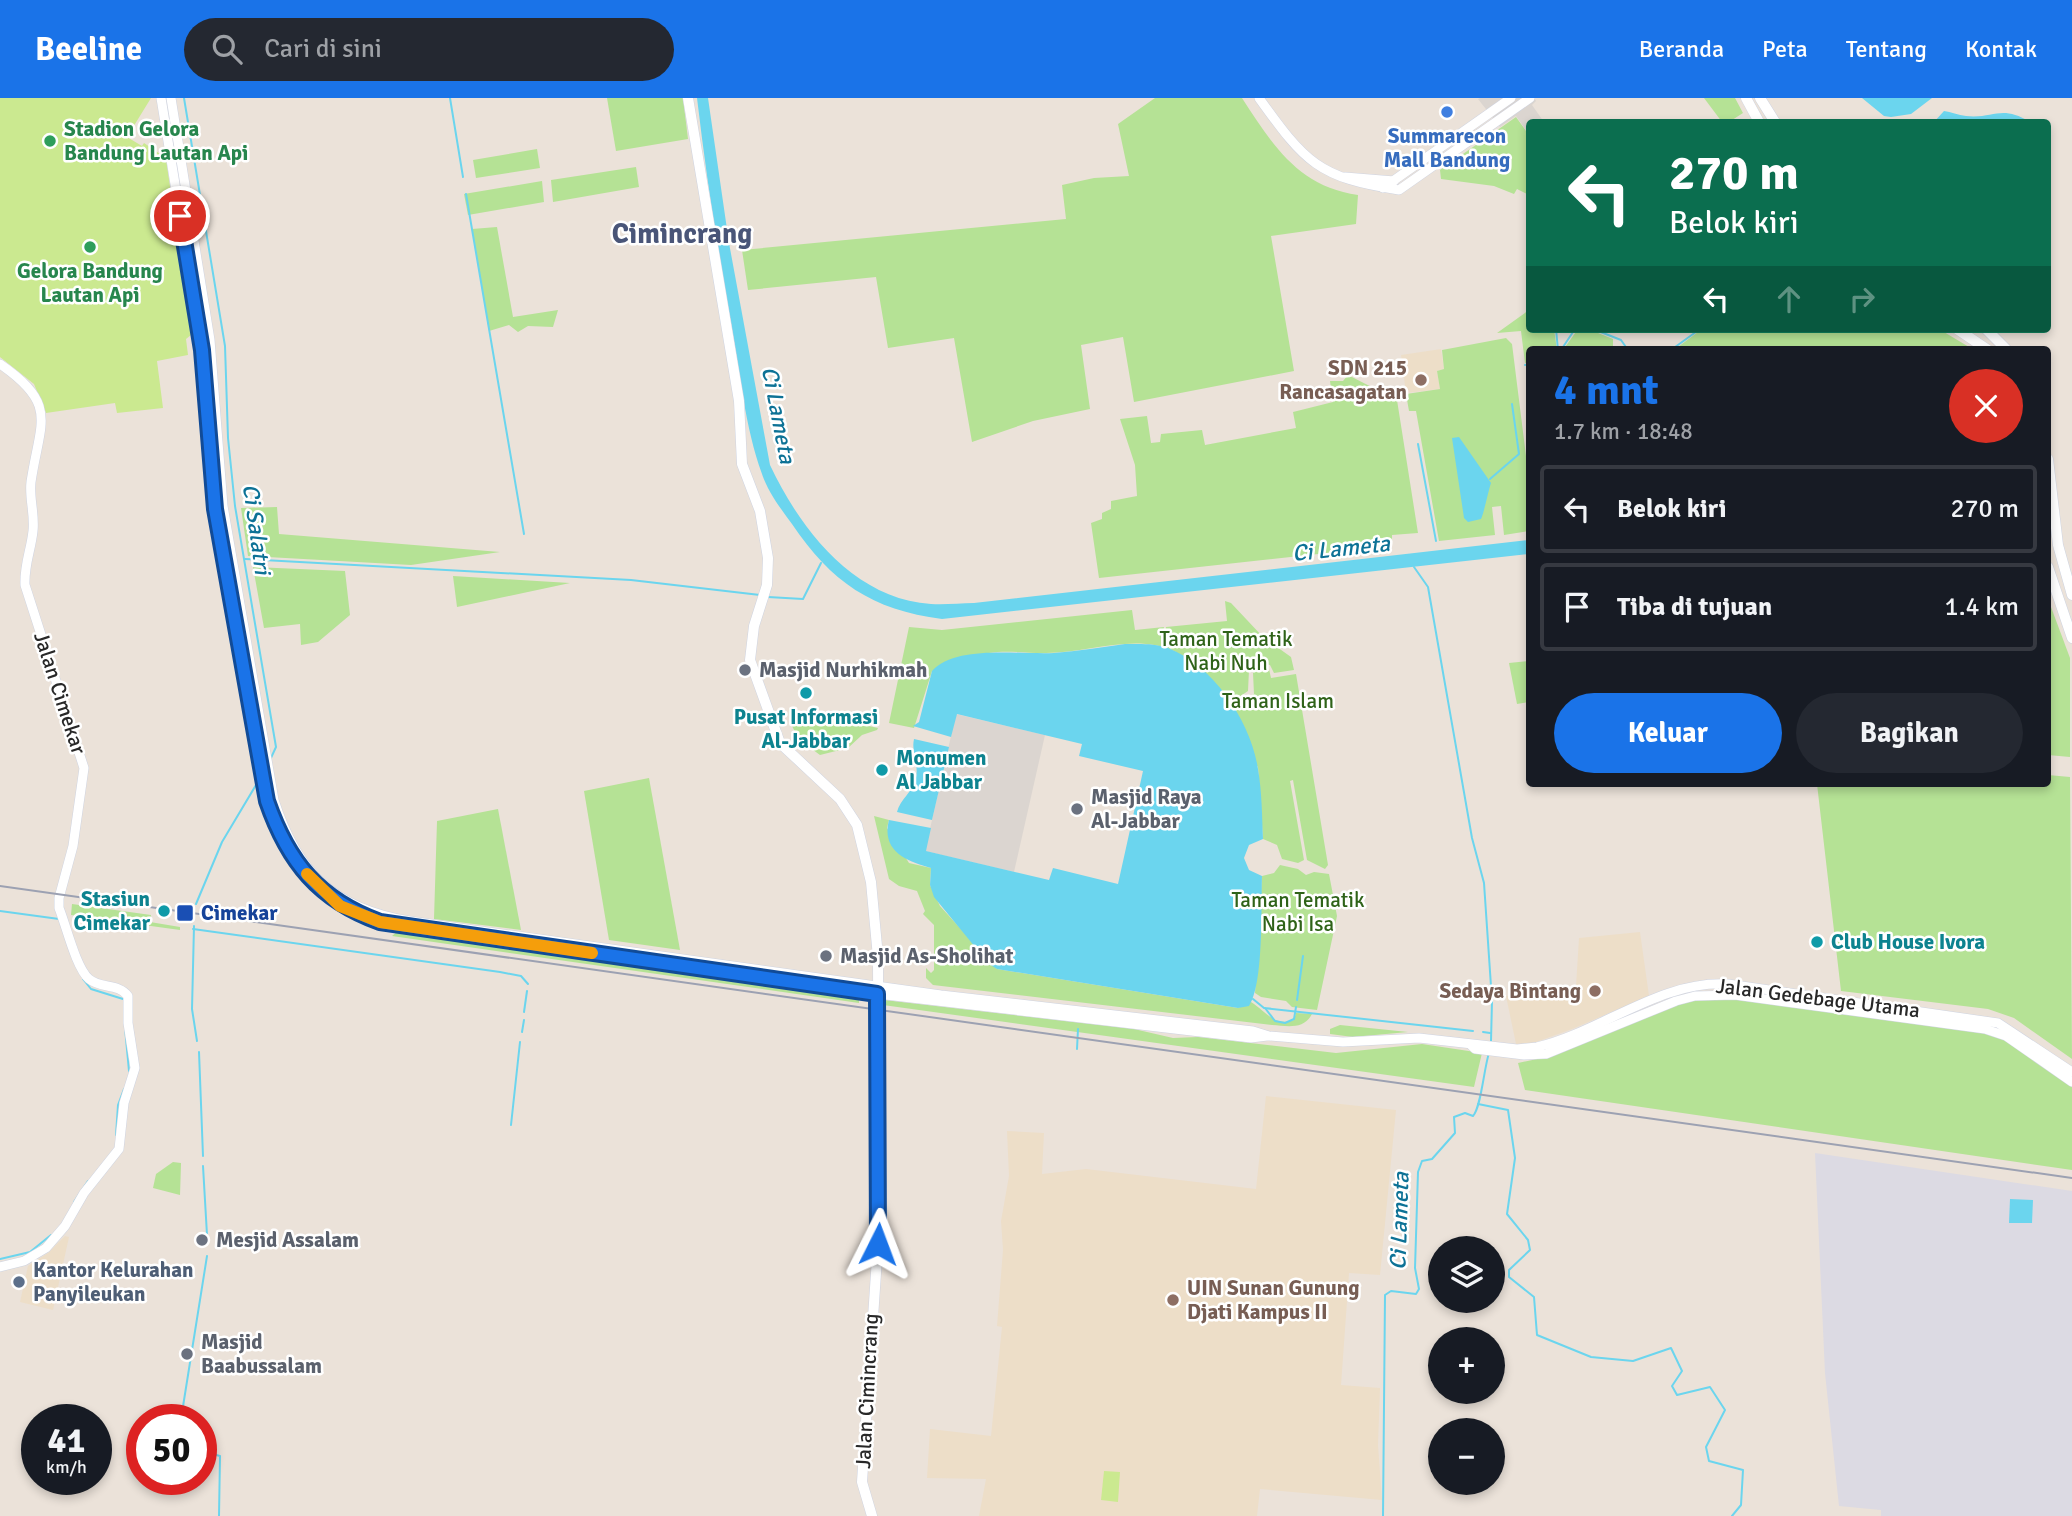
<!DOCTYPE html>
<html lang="id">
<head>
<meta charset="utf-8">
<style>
  :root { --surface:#171b24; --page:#242831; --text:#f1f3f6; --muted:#9ea1a6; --line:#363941; --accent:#1a73e8 }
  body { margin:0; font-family:Signika,sans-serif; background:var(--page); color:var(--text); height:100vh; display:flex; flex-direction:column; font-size:26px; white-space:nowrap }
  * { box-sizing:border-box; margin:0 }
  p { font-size:23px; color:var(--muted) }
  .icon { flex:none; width:38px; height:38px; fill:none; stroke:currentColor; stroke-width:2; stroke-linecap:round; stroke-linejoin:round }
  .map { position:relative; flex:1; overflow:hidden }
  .sheet { position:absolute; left:1526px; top:248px; width:525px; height:441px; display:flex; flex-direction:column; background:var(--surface); border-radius:7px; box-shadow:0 4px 10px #0003 }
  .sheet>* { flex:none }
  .banner { position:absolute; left:1526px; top:21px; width:525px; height:214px; border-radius:7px; box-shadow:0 4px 10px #0003; background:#0b6e4f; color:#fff; overflow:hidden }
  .fabs { position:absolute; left:1428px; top:1138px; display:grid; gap:14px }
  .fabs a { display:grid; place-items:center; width:77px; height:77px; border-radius:50%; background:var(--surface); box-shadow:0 4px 10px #0003; font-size:35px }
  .speed { position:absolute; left:21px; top:1306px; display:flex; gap:14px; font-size:35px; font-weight:700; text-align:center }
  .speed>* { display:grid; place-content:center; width:91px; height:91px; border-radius:50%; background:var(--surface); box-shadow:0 4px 10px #0003; line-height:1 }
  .speed small { font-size:18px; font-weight:400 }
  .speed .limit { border:10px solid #d22; background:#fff; color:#111 }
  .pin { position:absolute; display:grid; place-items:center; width:60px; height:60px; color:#fff; margin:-30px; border:4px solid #fff; border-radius:50%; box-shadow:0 2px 7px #0007 }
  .me { position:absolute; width:77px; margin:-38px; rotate:3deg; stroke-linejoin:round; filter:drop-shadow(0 0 5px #0008) }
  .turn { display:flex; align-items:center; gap:24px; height:147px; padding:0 28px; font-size:32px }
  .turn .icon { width:91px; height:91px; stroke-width:2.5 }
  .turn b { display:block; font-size:49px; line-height:60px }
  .lanes { display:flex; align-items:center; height:66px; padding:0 28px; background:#0003; justify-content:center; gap:35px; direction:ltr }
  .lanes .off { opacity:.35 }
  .round { display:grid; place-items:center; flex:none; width:74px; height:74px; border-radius:37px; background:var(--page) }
  .summary { display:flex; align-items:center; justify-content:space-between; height:119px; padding:0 28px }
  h1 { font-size:42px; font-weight:700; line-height:52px; color:var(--accent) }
  .action { display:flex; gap:14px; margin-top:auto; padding:14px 28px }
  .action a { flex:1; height:80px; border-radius:42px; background:var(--accent); color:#fff; font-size:28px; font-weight:700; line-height:80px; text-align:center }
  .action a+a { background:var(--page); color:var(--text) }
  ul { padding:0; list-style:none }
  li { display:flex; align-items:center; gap:21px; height:88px; margin:0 14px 10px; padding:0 14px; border:4px solid var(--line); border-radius:7px }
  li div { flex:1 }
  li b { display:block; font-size:26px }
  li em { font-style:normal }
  header { display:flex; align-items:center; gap:42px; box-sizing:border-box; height:98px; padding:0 35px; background:var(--accent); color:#fff }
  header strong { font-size:33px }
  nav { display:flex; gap:38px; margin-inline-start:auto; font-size:24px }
  .search { width:490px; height:63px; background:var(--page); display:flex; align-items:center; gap:18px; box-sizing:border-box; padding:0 24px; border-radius:38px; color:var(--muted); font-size:26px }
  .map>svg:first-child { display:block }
  .industrial { fill:#dcdae3 }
  .education { fill:#eddec8 }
  .green { fill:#b5e295 }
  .pitch { fill:#cbe990 }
  .plaza { fill:#dbd5d0 }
  .water { fill:#6bd5ee }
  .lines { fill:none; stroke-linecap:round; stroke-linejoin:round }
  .stream { stroke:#6bd5ee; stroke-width:2 }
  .tertiary-casing { stroke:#cfd4e1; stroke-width:10 }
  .secondary-casing { stroke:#cfd4e1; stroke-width:11 }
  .tertiary { stroke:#fff; stroke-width:9 }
  .secondary { stroke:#fff; stroke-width:10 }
  .rail { stroke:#9ca1b2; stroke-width:2 }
  .route-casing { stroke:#114b97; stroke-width:18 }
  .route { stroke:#1a73e8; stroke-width:12 }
  .slow { stroke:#f59e0b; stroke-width:12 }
  .shop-dot { fill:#3f7fe0; stroke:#fff; stroke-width:2.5 }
  .leisure-dot { fill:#2e9e5b; stroke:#fff; stroke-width:2.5 }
  .education-dot { fill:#8d6e63; stroke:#fff; stroke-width:2.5 }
  .worship-dot { fill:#6b7280; stroke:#fff; stroke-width:2.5 }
  .culture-dot { fill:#0f9aa8; stroke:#fff; stroke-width:2.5 }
  .transit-dot { fill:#1a4fb4; stroke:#fff; stroke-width:2.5 }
  .service-dot { fill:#5c6f8a; stroke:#fff; stroke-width:2.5 }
  .labels { text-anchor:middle; stroke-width:5; stroke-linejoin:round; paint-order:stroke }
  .leisure-label { font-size:21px; font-weight:bold; fill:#27864d; stroke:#fff; text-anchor:start }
  .shop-label { font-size:21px; font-weight:bold; fill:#366cbe; stroke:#fff }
  .education-label { font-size:21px; font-weight:bold; fill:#785e54; stroke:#fff; text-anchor:end }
  .park-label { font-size:21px; fill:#2f6319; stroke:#fff }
  .worship-label { font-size:21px; font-weight:bold; fill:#5b616d; stroke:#fff; text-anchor:start }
  .street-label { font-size:21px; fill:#282828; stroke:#fff }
  .culture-label { font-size:21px; font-weight:bold; fill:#0d838f; stroke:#fff; text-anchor:start }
  .transit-label { font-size:21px; font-weight:bold; fill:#164399; stroke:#fff; text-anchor:start }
  .service-label { font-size:21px; font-weight:bold; fill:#4e5e75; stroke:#fff; text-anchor:start }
  .water-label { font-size:23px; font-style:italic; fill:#0d7296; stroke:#fff }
  .district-label { font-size:28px; font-weight:bold; fill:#495578; stroke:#fff }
</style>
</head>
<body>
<header>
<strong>Beeline</strong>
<div class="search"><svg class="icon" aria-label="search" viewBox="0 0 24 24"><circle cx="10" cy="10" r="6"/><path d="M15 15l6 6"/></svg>Cari di sini</div>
<nav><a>Beranda</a><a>Peta</a><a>Tentang</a><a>Kontak</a></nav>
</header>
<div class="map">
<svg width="2072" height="1418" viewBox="0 0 2072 1418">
  <rect width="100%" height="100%" fill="#ebe2d9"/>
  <path class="industrial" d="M1815,1055L2072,1093V1418H1881V1412L1839,1408L1825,1275Z"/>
  <g class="education">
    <path d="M1441,251L1444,271L1437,273L1440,291L1406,295L1401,257Z"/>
    <path d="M1640,834L1649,898L1572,931L1533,945L1516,946L1506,898L1576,888L1579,840Z"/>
    <path d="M1266,998L1396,1012L1380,1177L1349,1175L1341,1287L1380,1290L1378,1347L1382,1402L1260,1391L1257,1418H979L986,1381L927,1380L930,1331L991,1338L1002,1229L997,1228L1003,1152L1001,1123L1009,1078L1007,1033L1044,1035L1042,1076L1086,1071L1256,1091Z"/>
    <path d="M65,1138L69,1139L53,1212L20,1204L28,1168L48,1155Z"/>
  </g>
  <g class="green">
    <path d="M607,0H683L688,41L616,53Z"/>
    <path d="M1155,0H1242C1272,46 1298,89 1358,97L1356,126L1271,138L1294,273L1134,304L1123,239L1081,247L1090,311L1033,323L972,344L954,240L888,250L876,179L748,192L742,152L1066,121L1062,87L1094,80L1129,78L1118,26Z"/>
    <path d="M1704,0H1735L1743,15L1729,24H1722Z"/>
    <path d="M1516,19L1529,37V97L1517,91L1514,96L1494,88L1441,81L1440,72Z"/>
    <path d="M537,51L540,70L476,80L473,62Z"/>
    <path d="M636,69L639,89L553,104L551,82Z"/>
    <path d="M542,83L544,104L468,117L464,96Z"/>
    <path d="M497,129L513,219L558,212L553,229L528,228L518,234L509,227L489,233L472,131Z"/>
    <path d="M1529,212L1530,231H1554L1557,252H1530L1529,264L1525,265L1521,233L1497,235Z"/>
    <path d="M1578,231H1588L1613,241V252H1563Z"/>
    <path d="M1702,231H1939L1974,252H1674Z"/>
    <path d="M1506,240L1512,246L1529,382V433L1504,437L1501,408L1492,409L1495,437L1439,443L1416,313H1409L1406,296L1440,291L1437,273L1444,271L1442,252Z"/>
    <path d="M1348,277L1397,302L1418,435L1392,437V448L1099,480L1091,425L1102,421V415L1111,411V403L1137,398L1135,367L1120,321L1147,318L1151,345L1160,344L1161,336L1202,332L1205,347L1296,330L1293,314L1333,304L1330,283H1343Z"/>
    <path d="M277,409L279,436L500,454L411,467L248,458L241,410Z"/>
    <path d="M253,469L345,473L350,517L318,544L301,547L300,526L264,530Z"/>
    <path d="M453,478L570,485L457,509Z"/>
    <path d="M2048,501L2070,560V659L2048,657Z"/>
    <path d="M1225,503L1231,505L1263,539L1291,559L1294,572L1274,575L1270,567L1257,564L1249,572L1248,593L1239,599L1248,601L1254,596L1253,575L1260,567L1269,571L1271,580L1296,576L1328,767L1325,771L1307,762L1293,682L1290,683L1304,762L1298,765L1282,761L1277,747L1263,741L1258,669L1176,554C1135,534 1087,556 1043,555C1025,555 1006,552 989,555C970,558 950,567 932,573L914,630L889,625L909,529L942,532L1132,512L1135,532L1164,529L1161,544H1164L1166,529L1227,523Z"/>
    <path d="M1529,563V604L1517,606L1509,565Z"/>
    <path d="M789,611L878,630L877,632L862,637L848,650L820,657C804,645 788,633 789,611Z"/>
    <path d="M2048,677L2070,679L2072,961L2014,920L1988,911L1841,893L1817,686H2048Z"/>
    <path d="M649,680L680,852L609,842L584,693Z"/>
    <path d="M498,711L521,832L434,821L437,723Z"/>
    <path d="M874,718L889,722L887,730L909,765L931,770L930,787L940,808L997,871L1238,910L1251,904C1267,914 1274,929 1294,922L1296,915L1312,916C1304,932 1287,928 1272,927L933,887L926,880V870L931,875L934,872V827L923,816L925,813L917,793L899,788L889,781Z"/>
    <path d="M1280,767L1298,771L1306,777L1314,774L1329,776L1337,818L1317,912L1292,909L1286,903L1261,899L1255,895L1262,778L1274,775Z"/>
    <path d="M72,806L151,817L150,824L180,829V832L71,817Z"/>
    <path d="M398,833L859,898V905L392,838Z"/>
    <path d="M1735,900L1984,934L2004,941L2072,988V1072L1525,992L1518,965L1547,959L1678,906L1696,901Z"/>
    <path d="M884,902L1134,931L1173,940L1198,939L1336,955L1422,946L1482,955L1474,989L883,907Z"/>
    <path d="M1340,927L1408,934L1353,939L1330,936V931Z"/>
    <path d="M173,1064L181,1065L180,1097L153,1090L156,1076Z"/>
  </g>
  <g class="pitch">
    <path d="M0,0H151L127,39L142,48L144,45L166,60L191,237L186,241L188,257L193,256L157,263L163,310L117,315L115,305L46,315L34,286L0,259Z"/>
    <path d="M1104,1373L1120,1374L1118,1404L1101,1402Z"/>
  </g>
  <g class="plaza">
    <path d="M1480,0H1534L1536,3L1532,7L1544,24H1530L1529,37L1516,18L1500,29L1478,1Z"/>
    <path d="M956,616L1045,637L1014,774L925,753Z"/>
  </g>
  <g class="water">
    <path d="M697,0H708L729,145L770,367C800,431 854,501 931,506C945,507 960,505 974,505L1529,442V456L942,521C872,512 831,484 792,426C781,411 768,394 762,376C745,329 740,275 731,225C717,150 706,76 697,0Z"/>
    <path d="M1862,0H1932L1911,16L1891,19L1884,18Z"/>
    <path d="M1944,13C1951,14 1958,17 1966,18C1994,21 2001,6 2030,24H1934Z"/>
    <path d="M1459,339L1491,385C1488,394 1484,415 1481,421L1468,424L1464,420L1452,340Z"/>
    <path d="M1125,546C1140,546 1154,545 1168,550C1214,568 1251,624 1258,671C1262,694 1262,718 1263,741L1249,747L1244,760L1249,772L1262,778C1261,808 1264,886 1249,908L1238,910L997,871L989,866L934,799L930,787L931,770C906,763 881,753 889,722L931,730L926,753L1049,782L1053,770L1118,786L1143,673L1079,658L1082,646L957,616L951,639L913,628L919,624L932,573C956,546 1021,557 1054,555C1078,553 1102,549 1125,546Z"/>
    <path d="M914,641L949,649L932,722L897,714C900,701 913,694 916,680C919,666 911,654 914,641Z"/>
    <path d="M2010,1101L2033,1102L2032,1125H2009Z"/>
  </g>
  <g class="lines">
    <g class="stream">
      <path d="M184,0L225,248L228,340L235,408L276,649L270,662"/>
      <path d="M450,0L463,79"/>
      <path d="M466,96L524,436"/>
      <path d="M1556,231L1558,252"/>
      <path d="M1593,231L1621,242L1628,252"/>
      <path d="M1561,252L1575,231"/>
      <path d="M1671,252L1700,231"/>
      <path d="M1525,267L1530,266"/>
      <path d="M1418,346L1436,443"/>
      <path d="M1490,381L1519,356L1512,306"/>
      <path d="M245,461L631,482L760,497"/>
      <path d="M1414,469L1428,489L1472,740L1484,785L1492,903L1491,943"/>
      <path d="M768,499L803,501L821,465"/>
      <path d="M196,806L222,744L259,682"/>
      <path d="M0,813L59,821"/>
      <path d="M194,828L192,911L197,943"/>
      <path d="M193,831L500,874L521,878L528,886"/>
      <path d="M83,881L91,891L123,901"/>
      <path d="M1253,901L1264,910L1473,933"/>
      <path d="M1297,902L1303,858"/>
      <path d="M1265,910L1275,923L1285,925L1294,921L1296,909"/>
      <path d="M524,914L527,893"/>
      <path d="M125,930L129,973"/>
      <path d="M522,934L524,922"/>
      <path d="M1483,934L1490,935"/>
      <path d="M1077,951L1078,931"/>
      <path d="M199,954L203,1058"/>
      <path d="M1478,1006L1508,1012L1515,1060L1507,1116L1528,1142L1530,1152L1509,1172V1179L1534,1199L1537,1237L1591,1259L1633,1263L1671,1250L1682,1273L1672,1288L1677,1297L1710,1289L1725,1312L1706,1349L1709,1363L1743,1372L1741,1407L1732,1418"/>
      <path d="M511,1027L520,944"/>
      <path d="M116,1037L118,1007L124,991"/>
      <path d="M203,1068L207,1137"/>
      <path d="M74,1104L88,1083"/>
      <path d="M0,1161L30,1154L51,1137"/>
      <path d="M181,1321L207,1158"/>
      <path d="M201,1353L220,1358L219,1418"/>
      <path d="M1383,1418L1385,1197L1391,1193L1416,1196L1419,1191L1415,1170L1418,1074L1422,1063L1432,1061L1455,1035L1454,1019L1465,1015L1473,1018C1481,1010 1484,970 1489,955"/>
    </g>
    <g class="tertiary-casing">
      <g id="tertiary">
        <path d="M161,0L202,252L215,411L263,683L274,723"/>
        <path d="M171,0L210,242L223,408L274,702C297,774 334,811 410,823L941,897L1253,933L1269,938L1343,944L1419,940L1517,951L1537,949C1601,934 1660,882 1728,886L1998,925L2072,974"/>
        <path d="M1259,0C1305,64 1318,80 1399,92L1530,0"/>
        <path d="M1345,79L1394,83"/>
        <path d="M1383,90L1511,0"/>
        <path d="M0,266C59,307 40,323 31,384C29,400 35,416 33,433C31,452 24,467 25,487L84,670L73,748L59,800V810C66,827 76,870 89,881C101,891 118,885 128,898V925L135,970L124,1005L119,1051L84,1095L65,1128L46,1150L24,1163L0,1169"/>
        <path d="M455,835L877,896L1251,940L1267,938"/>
        <path d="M1471,947L1475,951L1524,957L1546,956L1676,903L1695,898L1735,897L1985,931L2006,938L2072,984"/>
      </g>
    </g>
    <g class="secondary-casing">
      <g id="secondary">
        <path d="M688,0L739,303L742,366L760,413L768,460L767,487L754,528L750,562L780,645L840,701L857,727L871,784L878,859L879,1130L862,1384L872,1418"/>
        <path d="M1746,0L1759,24"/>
        <path d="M1760,0L1775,24"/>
        <path d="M1957,231L1988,252"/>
        <path d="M1986,231L2007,252"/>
        <path d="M2048,361L2058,447L2072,497"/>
        <path d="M2048,469L2072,540"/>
      </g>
    </g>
    <use href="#tertiary" class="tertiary"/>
    <use href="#secondary" class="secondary"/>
    <path class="rail" d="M0,788L2072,1080"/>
  </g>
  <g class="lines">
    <g class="route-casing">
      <path id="route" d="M180,118L202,252L215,411L267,703C288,764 319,802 380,824L877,896L878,1146"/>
    </g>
    <use href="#route" class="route"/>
    <path class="slow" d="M307,776L340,808L380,824L592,855"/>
  </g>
  <circle class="shop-dot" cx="1447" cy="14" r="7"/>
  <g class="leisure-dot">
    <circle cx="50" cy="43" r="7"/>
    <circle cx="90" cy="149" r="7"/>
  </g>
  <g class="education-dot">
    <circle cx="1421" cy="282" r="7"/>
    <circle cx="1595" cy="893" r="7"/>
    <circle cx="1173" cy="1202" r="7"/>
  </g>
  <g class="worship-dot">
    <circle cx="745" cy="572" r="7"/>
    <circle cx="1077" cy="711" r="7"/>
    <circle cx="826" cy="858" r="7"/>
    <circle cx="202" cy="1142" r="7"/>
    <circle cx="187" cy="1256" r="7"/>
  </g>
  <g class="culture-dot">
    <circle cx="806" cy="595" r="7"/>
    <circle cx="882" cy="672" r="7"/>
    <circle cx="164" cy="813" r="7"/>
    <circle cx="1817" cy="844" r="7"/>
  </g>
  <rect class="transit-dot" x="176" y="806" width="18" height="18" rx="3.5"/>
  <circle class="service-dot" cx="19" cy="1184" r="7"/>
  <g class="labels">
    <g class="leisure-label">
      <text x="64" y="38">Stadion Gelora<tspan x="64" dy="24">Bandung Lautan Api</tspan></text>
      <text x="90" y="180" text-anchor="middle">Gelora Bandung<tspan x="90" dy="24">Lautan Api</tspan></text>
    </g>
    <g class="shop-label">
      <text x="1447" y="45">Summarecon<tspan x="1447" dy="24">Mall Bandung</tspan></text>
    </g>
    <g class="education-label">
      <text x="1407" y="277">SDN 215<tspan x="1407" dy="24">Rancasagatan</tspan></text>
      <text x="1581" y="900">Sedaya Bintang</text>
      <text x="1187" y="1197" text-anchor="start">UIN Sunan Gunung<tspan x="1187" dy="24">Djati Kampus II</tspan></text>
    </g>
    <g class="park-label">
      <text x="1226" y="548">Taman Tematik<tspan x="1226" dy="24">Nabi Nuh</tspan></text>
      <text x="1278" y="610">Taman Islam</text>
      <text x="1298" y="809">Taman Tematik<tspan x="1298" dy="24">Nabi Isa</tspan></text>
    </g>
    <g class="worship-label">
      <text x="759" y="579">Masjid Nurhikmah</text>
      <text x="1091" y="706">Masjid Raya<tspan x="1091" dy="24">Al-Jabbar</tspan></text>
      <text x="840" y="865">Masjid As-Sholihat</text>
      <text x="216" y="1149">Mesjid Assalam</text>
      <text x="201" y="1251">Masjid<tspan x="201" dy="24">Baabussalam</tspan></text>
    </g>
    <g class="street-label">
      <text transform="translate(60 595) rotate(72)" y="7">Jalan Cimekar</text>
      <text transform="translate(1818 900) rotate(7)" y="7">Jalan Gedebage Utama</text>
      <text transform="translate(867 1293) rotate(-87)" y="7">Jalan Cimincrang</text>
    </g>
    <g class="culture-label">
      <text x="806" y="626" text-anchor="middle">Pusat Informasi<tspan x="806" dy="24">Al-Jabbar</tspan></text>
      <text x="896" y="667">Monumen<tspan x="896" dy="24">Al Jabbar</tspan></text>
      <text x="150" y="808" text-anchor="end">Stasiun<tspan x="150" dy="24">Cimekar</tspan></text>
      <text x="1831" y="851">Club House Ivora</text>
    </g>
    <g class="transit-label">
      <text x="201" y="822">Cimekar</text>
    </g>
    <g class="service-label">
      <text x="33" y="1179">Kantor Kelurahan<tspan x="33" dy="24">Panyileukan</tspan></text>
    </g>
    <g class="water-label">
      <text transform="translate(779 317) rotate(79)" y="8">Ci Lameta</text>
      <text transform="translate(257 431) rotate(82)" y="8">Ci Salatri</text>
      <text transform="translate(1341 450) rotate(-6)" y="8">Ci Lameta</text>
      <text transform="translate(1399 1123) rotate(-88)" y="8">Ci Lameta</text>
    </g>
    <g class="district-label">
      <text x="682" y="145">Cimincrang</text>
    </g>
  </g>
</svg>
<div class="fabs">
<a><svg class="icon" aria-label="layers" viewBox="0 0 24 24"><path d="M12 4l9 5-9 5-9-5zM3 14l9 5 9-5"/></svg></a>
<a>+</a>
<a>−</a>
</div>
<div class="speed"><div>41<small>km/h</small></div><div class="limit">50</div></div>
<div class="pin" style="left:180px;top:118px;background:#d93025"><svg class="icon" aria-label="arrive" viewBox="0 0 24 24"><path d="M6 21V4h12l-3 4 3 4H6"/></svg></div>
<svg class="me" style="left:878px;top:1146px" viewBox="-20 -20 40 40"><path d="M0-17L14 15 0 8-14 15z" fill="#1a73e8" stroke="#fff" stroke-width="4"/></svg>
<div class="banner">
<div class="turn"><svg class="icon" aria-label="left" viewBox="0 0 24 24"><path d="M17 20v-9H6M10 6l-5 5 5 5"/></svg><div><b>270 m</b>Belok kiri</div></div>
<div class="lanes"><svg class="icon" aria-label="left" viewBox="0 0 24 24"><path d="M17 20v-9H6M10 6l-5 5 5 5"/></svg><svg class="icon off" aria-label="ahead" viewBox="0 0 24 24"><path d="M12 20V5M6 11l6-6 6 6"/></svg><svg class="icon off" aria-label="right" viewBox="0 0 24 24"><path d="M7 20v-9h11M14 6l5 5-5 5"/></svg></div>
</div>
<section class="sheet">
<div class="summary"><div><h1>4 mnt</h1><p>1.7 km · 18:48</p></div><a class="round" style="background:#d93025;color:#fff"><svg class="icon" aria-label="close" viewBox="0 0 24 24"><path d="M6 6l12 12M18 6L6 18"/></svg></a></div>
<ul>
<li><svg class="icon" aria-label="left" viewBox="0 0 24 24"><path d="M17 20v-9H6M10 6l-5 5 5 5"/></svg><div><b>Belok kiri</b></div><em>270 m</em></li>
<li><svg class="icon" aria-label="arrive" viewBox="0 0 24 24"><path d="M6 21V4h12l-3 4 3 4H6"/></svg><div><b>Tiba di tujuan</b></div><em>1.4 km</em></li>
</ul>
<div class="action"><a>Keluar</a><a>Bagikan</a></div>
</section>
</div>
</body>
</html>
